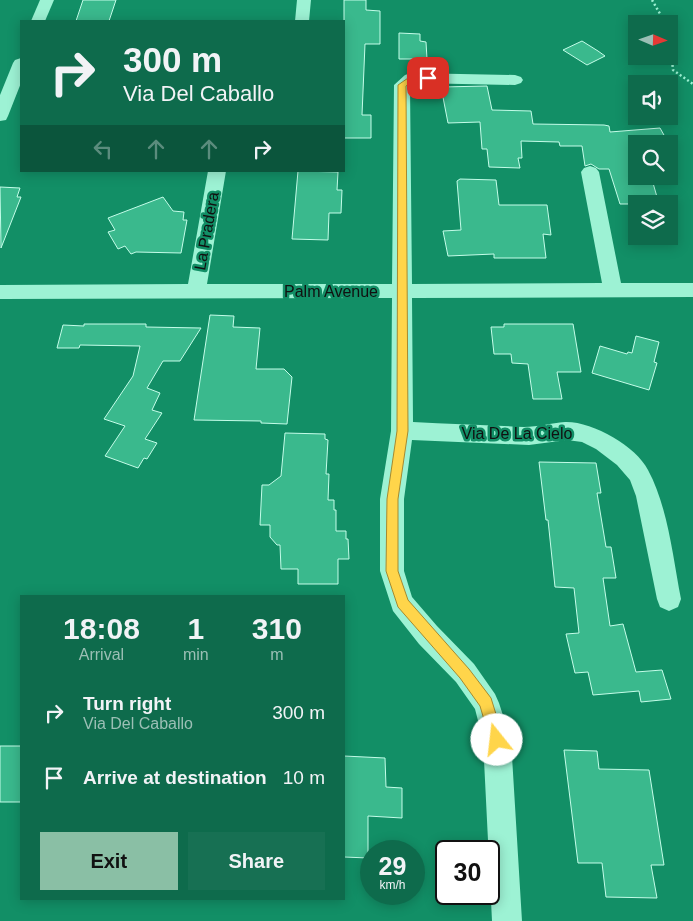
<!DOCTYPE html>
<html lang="en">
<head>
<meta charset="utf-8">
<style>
  :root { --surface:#0e6b4c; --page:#177053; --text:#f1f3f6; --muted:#9bbfb5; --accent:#8abfa5 }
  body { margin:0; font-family:Arial,sans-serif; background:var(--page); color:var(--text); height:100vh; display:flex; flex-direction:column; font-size:19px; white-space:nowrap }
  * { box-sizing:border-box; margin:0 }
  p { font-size:16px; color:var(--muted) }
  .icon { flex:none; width:28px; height:28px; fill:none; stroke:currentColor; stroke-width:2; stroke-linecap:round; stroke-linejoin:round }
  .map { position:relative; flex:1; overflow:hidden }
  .panel { position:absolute; left:20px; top:595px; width:325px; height:305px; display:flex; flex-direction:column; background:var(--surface); border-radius:0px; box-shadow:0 2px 12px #0003 }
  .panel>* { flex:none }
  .banner { position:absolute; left:20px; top:20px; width:325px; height:152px; border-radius:0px; box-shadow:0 2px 12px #0003; background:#0e6b4c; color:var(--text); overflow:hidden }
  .needle { width:32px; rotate:92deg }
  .tools { position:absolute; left:628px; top:15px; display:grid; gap:10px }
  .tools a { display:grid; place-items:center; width:50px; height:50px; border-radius:0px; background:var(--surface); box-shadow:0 2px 12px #0003; font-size:25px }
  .speed { position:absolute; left:360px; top:840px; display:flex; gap:10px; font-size:25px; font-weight:700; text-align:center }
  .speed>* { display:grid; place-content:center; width:65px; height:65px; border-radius:50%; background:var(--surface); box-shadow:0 2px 12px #0003; line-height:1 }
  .speed small { font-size:12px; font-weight:400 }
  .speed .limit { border:2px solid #111; border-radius:8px; background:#fff; color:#111 }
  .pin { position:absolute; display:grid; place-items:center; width:42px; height:42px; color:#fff; margin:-21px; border-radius:10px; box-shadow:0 2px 8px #0006 }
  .me { position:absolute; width:55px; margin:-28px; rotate:344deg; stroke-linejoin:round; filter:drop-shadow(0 0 4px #0008) }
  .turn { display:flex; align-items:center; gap:18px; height:105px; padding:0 20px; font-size:22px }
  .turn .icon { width:65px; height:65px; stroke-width:2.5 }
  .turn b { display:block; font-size:35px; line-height:42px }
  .lanes { display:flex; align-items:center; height:48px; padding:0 20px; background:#0003; justify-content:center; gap:25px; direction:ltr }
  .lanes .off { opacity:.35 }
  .eta { display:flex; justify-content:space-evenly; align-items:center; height:85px; text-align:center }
  .eta b { font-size:30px; font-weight:800; line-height:35px }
  .primary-button { display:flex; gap:10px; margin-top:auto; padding:10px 20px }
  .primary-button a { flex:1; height:58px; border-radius:0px; background:var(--accent); color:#111; font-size:20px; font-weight:800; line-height:58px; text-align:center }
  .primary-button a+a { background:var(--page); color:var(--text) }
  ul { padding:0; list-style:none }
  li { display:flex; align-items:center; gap:15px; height:65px; padding:0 20px }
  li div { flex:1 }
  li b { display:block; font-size:19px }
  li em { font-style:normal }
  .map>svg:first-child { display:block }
  .building { fill:#3ab98d; stroke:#c4fde9 }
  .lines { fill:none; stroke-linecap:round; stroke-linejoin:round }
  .path { stroke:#9df2d4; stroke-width:2.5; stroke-dasharray:2 2.5; stroke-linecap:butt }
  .street { fill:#9df2d4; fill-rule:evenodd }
  .route { fill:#ffd54a; stroke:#a68a30 }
  .labels { text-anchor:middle; stroke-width:5; stroke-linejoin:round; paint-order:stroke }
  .street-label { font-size:16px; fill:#111; stroke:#128f66 }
</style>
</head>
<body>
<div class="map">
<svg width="693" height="921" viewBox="0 0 693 921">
  <rect width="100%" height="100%" fill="#128f66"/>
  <g class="building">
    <path d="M83,0H116L109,21H76Z"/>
    <path d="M344,0H366V10L380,11V44H365L362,115H371V138H344Z"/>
    <path d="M399,33L420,34V41L426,42L427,59H399Z"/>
    <path d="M582,41L598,51L605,56L587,65L563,50Z"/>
    <path d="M487,86L492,110L531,111L533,124L604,125L609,126L610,132L660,128L669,144H636V176H651L659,204H620L609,169H599L591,164L585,166L582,146H560L559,142L521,141L522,158H518L520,168L489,167L487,149H482L480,122L448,123L441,87Z"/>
    <path d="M298,171L338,172L337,190H342L341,213H329L328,240L292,239Z"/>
    <path d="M460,179L496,180L499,205H547L551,235L543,234L546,258H494V254L448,256L443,231L461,230L457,181Z"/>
    <path d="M0,187L20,188L17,197H21L1,248Z"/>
    <path d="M163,197L173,211L184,212L183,220H187L181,253L136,252L131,254L125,246L118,249L108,232L115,230L108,218Z"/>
    <path d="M210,315L234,316L233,327L260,328L256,369H284L292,377L287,424L261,423V421L194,420Z"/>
    <path d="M84,324H146V327L201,328L180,361H163L147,388L160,393L152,410L162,413L145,439L157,443L147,459L144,458L138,468L105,456L125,426L104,419L133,376L140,346L80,345L79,348H57L63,325L84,326Z"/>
    <path d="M504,324H573L581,372H557L562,399H533L528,364L512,363L511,354H494L491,327H504Z"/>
    <path d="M636,336L659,342L654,362L657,363L649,390L592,373L600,346L627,354L628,352L632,353Z"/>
    <path d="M285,433L325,434V439L328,440L326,474H329L328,500H334V510H336V531H346V539H348L349,559H338V584H298V569H281L280,545H277L270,537V525H260L262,485H269L281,476Z"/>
    <path d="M539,462L596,463L601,493H597L606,547H611L616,578H603L610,626L623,624L636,672L662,670L671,699L641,702L639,691L593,695L588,672L575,673L566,634L579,633L574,588L555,587L548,520H546Z"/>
    <rect x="0" y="746" width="21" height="56"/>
    <path d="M564,750L597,751L599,769L649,770L664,865H651L657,898L606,897L602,863H578Z"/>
    <path d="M344,756L385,758L386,787L402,788V818L368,816V858L344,857Z"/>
  </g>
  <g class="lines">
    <g class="path">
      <path d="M652,0L666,24"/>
      <path d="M669,29L673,70L693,84"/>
    </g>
    <g class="street">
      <path d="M40,0H54L45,21H31Z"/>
      <path d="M297,0H311L309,21H295Z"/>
      <path d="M21,58V83L8,116L6,120L0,121V95L13,63L15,60Z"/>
      <path d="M411,73L515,75L521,77L523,80L521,83L515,85L415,83L410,87L412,284L602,283L581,172L584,168L590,166L596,168L599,172L621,283H693V297L412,298L413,422C450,424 487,425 524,427C538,427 551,423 565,422C592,421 636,446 648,470C668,507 673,558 681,599L678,607L669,611L660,607L657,599L636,496L630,480L617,465L596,449L582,442L567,440L529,445L412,440L404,499V571L412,597L437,626L474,664L495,694L499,703L511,740L522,921H492L483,740L475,709L456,682L419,644L393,611L380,571V499L391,431L392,298L0,299V285L188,284L208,171H226L207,284H392L394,85L405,75Z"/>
    </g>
  </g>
  <path class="route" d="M411,76H428L432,78C423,85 417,77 406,86L408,431L398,499V571L408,600L469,669L491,698L504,740L502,745L497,747L492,745L490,740L480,706L460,678L398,607L386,571L387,499L397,431L398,85Z"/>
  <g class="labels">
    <g class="street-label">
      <text transform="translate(206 231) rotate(-80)" y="6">La Pradera</text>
      <text x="331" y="297">Palm Avenue</text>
      <text x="517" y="439">Via De La Cielo</text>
    </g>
  </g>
</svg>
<div class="tools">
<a><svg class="needle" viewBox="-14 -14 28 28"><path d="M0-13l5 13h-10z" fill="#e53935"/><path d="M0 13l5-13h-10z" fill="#9bbfb5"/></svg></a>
<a><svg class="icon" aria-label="sound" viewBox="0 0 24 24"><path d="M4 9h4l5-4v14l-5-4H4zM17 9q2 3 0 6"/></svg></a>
<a><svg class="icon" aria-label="search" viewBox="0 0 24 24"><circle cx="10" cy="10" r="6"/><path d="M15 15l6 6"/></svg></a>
<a><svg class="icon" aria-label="layers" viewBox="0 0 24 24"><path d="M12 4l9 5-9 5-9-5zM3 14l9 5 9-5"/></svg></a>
</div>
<div class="speed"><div>29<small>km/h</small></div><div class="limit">30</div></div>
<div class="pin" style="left:428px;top:78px;background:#d93025"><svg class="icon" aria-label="arrive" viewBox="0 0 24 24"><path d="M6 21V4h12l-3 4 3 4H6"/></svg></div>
<svg class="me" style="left:497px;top:740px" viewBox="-20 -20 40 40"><circle r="19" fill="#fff"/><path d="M0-13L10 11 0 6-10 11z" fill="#ffd54a"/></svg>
<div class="banner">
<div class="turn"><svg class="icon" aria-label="right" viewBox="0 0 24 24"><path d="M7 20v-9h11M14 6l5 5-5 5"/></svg><div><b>300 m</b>Via Del Caballo</div></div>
<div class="lanes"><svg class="icon off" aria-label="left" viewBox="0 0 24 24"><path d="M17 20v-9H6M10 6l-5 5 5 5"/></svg><svg class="icon off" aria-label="ahead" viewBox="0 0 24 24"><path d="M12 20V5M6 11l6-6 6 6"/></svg><svg class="icon off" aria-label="ahead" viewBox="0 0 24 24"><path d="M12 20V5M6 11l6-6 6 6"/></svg><svg class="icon" aria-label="right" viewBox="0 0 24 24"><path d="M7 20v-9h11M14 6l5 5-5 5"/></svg></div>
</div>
<section class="panel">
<div class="eta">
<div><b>18:08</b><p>Arrival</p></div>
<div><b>1</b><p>min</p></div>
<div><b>310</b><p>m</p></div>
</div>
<ul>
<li><svg class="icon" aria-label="right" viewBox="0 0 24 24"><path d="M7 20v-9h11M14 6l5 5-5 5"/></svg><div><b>Turn right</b><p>Via Del Caballo</p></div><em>300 m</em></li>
<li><svg class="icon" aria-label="arrive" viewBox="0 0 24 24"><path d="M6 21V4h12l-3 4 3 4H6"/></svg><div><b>Arrive at destination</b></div><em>10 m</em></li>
</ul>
<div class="primary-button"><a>Exit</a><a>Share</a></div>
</section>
</div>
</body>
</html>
